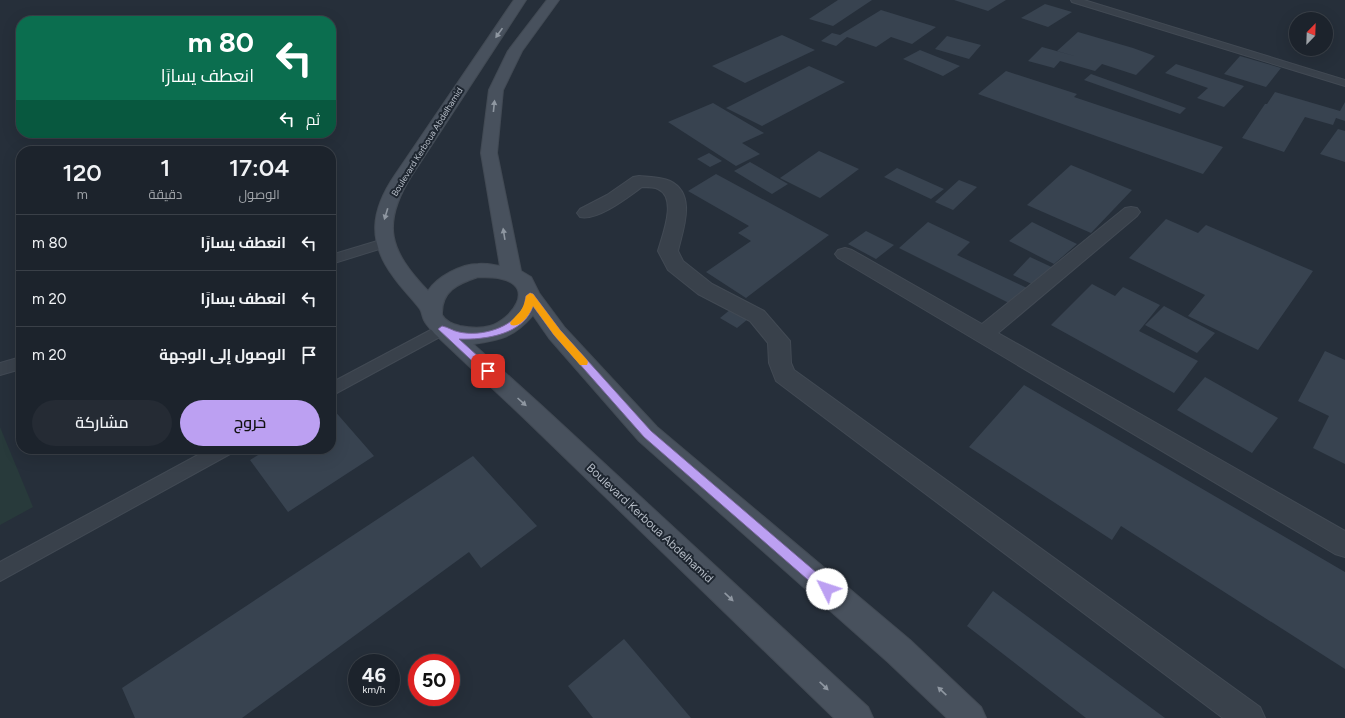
<!DOCTYPE html>
<html lang="ar">
<head>
<meta charset="utf-8">
<style>
  :root { --surface:#1c232c; --page:#252b34; --text:#f1f3f6; --muted:#a0a4a9; --line:#3a4048; --accent:#bca0f2 }
  body { margin:0; font-family:Figtree,Cairo,sans-serif; background:var(--page); color:var(--text); direction:rtl; height:100vh; display:flex; flex-direction:column; font-size:15px; white-space:nowrap }
  * { box-sizing:border-box; margin:0 }
  p { font-size:13px; color:var(--muted) }
  .icon { flex:none; width:22px; height:22px; fill:none; stroke:currentColor; stroke-width:2; stroke-linecap:round; stroke-linejoin:round }
  .map { position:relative; flex:1; overflow:hidden; direction:ltr }
  .panel { position:absolute; left:16px; top:146px; width:320px; height:308px; display:flex; flex-direction:column; background:var(--surface); border-radius:16px; box-shadow:0 4px 16px #0002,0 0 0 1px var(--line); direction:rtl }
  .panel>* { flex:none }
  .guide { position:absolute; left:16px; top:16px; width:320px; height:122px; border-radius:16px; box-shadow:0 4px 16px #0002,0 0 0 1px var(--line); direction:rtl; background:#0b6e4f; color:#fff; overflow:hidden }
  .needle { width:26px; rotate:23deg }
  .buttons { position:absolute; left:1289px; top:12px; display:grid; gap:8px }
  .buttons a { display:grid; place-items:center; width:44px; height:44px; border-radius:50%; background:var(--surface); box-shadow:0 4px 16px #0002,0 0 0 1px var(--line); font-size:20px }
  .speed { position:absolute; left:348px; top:654px; display:flex; gap:8px; font-size:20px; font-weight:700; text-align:center }
  .speed>* { display:grid; place-content:center; width:52px; height:52px; border-radius:50%; background:var(--surface); box-shadow:0 4px 16px #0002,0 0 0 1px var(--line); line-height:1 }
  .speed small { font-size:10px; font-weight:400 }
  .speed .limit { border:6px solid #d22; background:#fff; color:#111 }
  .pin { position:absolute; display:grid; place-items:center; width:34px; height:34px; color:#fff; margin:-17px; border-radius:8px; box-shadow:0 2px 6px #0006 }
  .me { position:absolute; width:44px; margin:-22px; rotate:311deg; stroke-linejoin:round; filter:drop-shadow(0 0 3px #0008) }
  .turn { display:flex; align-items:center; gap:14px; height:84px; padding:0 16px; font-size:18px }
  .turn .icon { width:52px; height:52px; stroke-width:2.5 }
  .turn b { display:block; font-size:28px; line-height:34px }
  .then { display:flex; align-items:center; height:38px; padding:0 16px; background:#0003; gap:8px; font-size:15px }
  .eta { display:flex; justify-content:space-evenly; align-items:center; height:68px; text-align:center }
  .eta b { font-size:24px; font-weight:600; line-height:28px }
  .cta { display:flex; gap:8px; margin-top:auto; padding:8px 16px }
  .cta a { flex:1; height:46px; border-radius:24px; background:var(--accent); color:#111; font-size:16px; font-weight:600; line-height:46px; text-align:center }
  .cta a+a { background:var(--page); color:var(--text) }
  ul { padding:0; list-style:none }
  li { display:flex; align-items:center; gap:12px; height:56px; padding:0 16px; border-top:1px solid var(--line) }
  li div { flex:1 }
  li b { display:block; font-size:15px }
  li em { font-style:normal }
  .map>svg:first-child { display:block }
  .green { fill:#283a3b }
  .building { fill:#384350 }
  .lines { fill:none; stroke-linecap:round; stroke-linejoin:round }
  .service-casing { stroke:#424a54; stroke-width:2 }
  .minor-casing { stroke:#424a54; stroke-width:2 }
  .secondary-casing { stroke:#424a54; stroke-width:2 }
  .service { fill:#39414b; fill-rule:evenodd }
  .minor { fill:#39414b; fill-rule:evenodd }
  .secondary { fill:#48515d; fill-rule:evenodd }
  .oneway { fill:#8f97a1 }
  .route { fill:#bca0f2; stroke:#7a689d }
  .slow { fill:#f59e0b }
  .labels { text-anchor:middle; stroke-width:4; stroke-linejoin:round; paint-order:stroke }
  .far-street-label { font-size:9px; fill:#b5bcc6; stroke:#1e2630 }
  .near-street-label { font-size:12px; fill:#b5bcc6; stroke:#1e2630 }
</style>
</head>
<body>
<div class="map">
<svg width="1345" height="718" viewBox="0 0 1345 718">
  <rect width="100%" height="100%" fill="#262f3a"/>
  <path class="green" d="M0,427L33,507L0,525Z"/>
  <g class="building">
    <path d="M838,0H872L833,26L809,19Z"/>
    <path d="M954,0H1006L988,11Z"/>
    <path d="M1045,4L1072,12L1048,27L1021,18Z"/>
    <path d="M881,10L936,27L912,44L891,37L876,47L847,37L836,46L821,41L832,33L840,35Z"/>
    <path d="M1078,32L1133,48L1155,56L1136,75L1102,64L1095,71L1060,61L1054,68L1028,61L1042,47L1078,57L1057,51Z"/>
    <path d="M782,35L815,50L745,83L712,66Z"/>
    <path d="M947,36L981,45L969,59L935,49Z"/>
    <path d="M920,50L960,66L943,76L903,59Z"/>
    <path d="M1240,56L1281,68L1266,87L1224,74Z"/>
    <path d="M1176,64L1244,86L1224,107L1197,98L1208,88L1165,73Z"/>
    <path d="M809,66L845,82L762,126L726,108Z"/>
    <path d="M1006,71L1077,94L1074,97L1223,147L1203,174L978,94Z"/>
    <path d="M1091,74L1186,108L1180,114L1084,80Z"/>
    <path d="M1275,92L1340,111L1345,102V121L1336,118L1333,125L1305,117L1284,152L1242,138L1265,104H1267Z"/>
    <path d="M713,103L764,133L742,143L760,154L736,166L668,122Z"/>
    <path d="M1338,129L1345,131V162L1320,154Z"/>
    <path d="M819,151L859,169L820,198L780,178Z"/>
    <path d="M709,153L722,161L710,167L697,159Z"/>
    <path d="M750,162L788,184L772,194L734,171Z"/>
    <path d="M1071,165L1132,190L1091,233L1027,205Z"/>
    <path d="M897,168L944,189L931,199L884,177Z"/>
    <path d="M716,174L829,235L746,298L706,272L751,241L738,233L749,226L688,191Z"/>
    <path d="M959,180L977,187L953,210L935,202Z"/>
    <path d="M1166,219L1198,233L1206,225L1313,271L1258,350L1188,316L1205,295L1129,258Z"/>
    <path d="M928,222L970,242L957,255L1027,288L1013,305L899,248Z"/>
    <path d="M1032,222L1077,244L1054,264L1009,241Z"/>
    <path d="M866,231L894,245L876,259L848,244Z"/>
    <path d="M1030,257L1058,270L1042,289L1013,275Z"/>
    <path d="M1092,284L1115,296L1123,287L1160,305L1139,331L1198,361L1174,393L1051,325Z"/>
    <path d="M1164,306L1215,333L1197,353L1145,325Z"/>
    <path d="M731,309L748,319L737,328L720,318Z"/>
    <path d="M1325,351L1345,360V464L1313,448L1329,416L1298,401Z"/>
    <path d="M1205,377L1278,418L1252,453L1177,410Z"/>
    <path d="M1024,385L1345,572V669L1121,526L1112,540L969,447Z"/>
    <path d="M333,409L374,456L288,512L250,460L268,449H331V411Z"/>
    <path d="M473,456L537,526L481,568L469,552L242,718H135L122,688Z"/>
    <path d="M993,591L1165,718H1086L967,626Z"/>
    <path d="M624,639L691,718H593L568,686Z"/>
  </g>
  <g class="lines">
    <g class="service-casing">
      <g id="service">
        <path d="M1071,0H1084L1345,80V86L1072,2Z"/>
        <path d="M384,239L389,240L390,243L389,246L331,264V255Z"/>
        <path d="M442,324L447,325L449,329L447,333L331,396V383Z"/>
        <path d="M21,357V369L0,375V363Z"/>
        <path d="M209,449H232L230,454L0,581V562Z"/>
      </g>
    </g>
    <g class="minor-casing">
      <g id="minor">
        <path d="M639,176C648,177 661,177 670,181C697,194 683,229 678,251L683,261L712,284L764,311L790,341L791,363L794,370L1260,707L1265,718H1223L776,381L769,363L768,343L750,321L698,294L668,270L658,251C662,236 678,198 658,189C654,187 647,187 642,187C628,197 598,221 580,217L577,213L580,209L607,195L633,177Z"/>
        <path d="M1131,207L1137,208L1140,212L1137,216L998,333L1345,531V557L1335,554L838,258L835,254L838,250L845,248L852,250L982,324L1125,208Z"/>
      </g>
    </g>
    <g class="secondary-casing">
      <path id="secondary" d="M514,0H526L412,175C380,225 390,251 428,291C437,277 461,264 478,264C485,263 493,265 500,266L481,153L489,90L508,51L547,0H559L522,51L503,90L497,153L521,271L531,277L539,293L565,328L657,427L910,640L981,707L986,718H947L888,662L639,441L549,338L533,315C514,337 501,340 473,344L542,406L868,707L873,718H834L526,420L435,334C431,329 427,326 424,320C422,316 422,312 420,309C411,297 401,288 393,276C367,241 371,210 395,175ZM478,277C486,277 495,277 502,279C536,287 511,320 490,326C480,329 470,328 460,326C453,324 446,322 442,315C441,291 457,284 478,277Z"/>
    </g>
    <use href="#service" class="service"/>
    <use href="#minor" class="minor"/>
    <use href="#secondary" class="secondary"/>
  </g>
  <defs><path id="oneway-solid" d="M-6-.8H1V-3.2L6.5 0L1 3.2V.8H-6Z"/></defs>
  <g class="oneway">
    <use href="#oneway-solid" transform="translate(499 33) rotate(125)"/>
    <use href="#oneway-solid" transform="translate(494 106) rotate(-84)"/>
    <use href="#oneway-solid" transform="translate(386 214) rotate(107)"/>
    <use href="#oneway-solid" transform="translate(504 234) rotate(-99)"/>
    <use href="#oneway-solid" transform="translate(522 402) rotate(42)"/>
    <use href="#oneway-solid" transform="translate(729 597) rotate(43)"/>
    <use href="#oneway-solid" transform="translate(824 686) rotate(43)"/>
    <use href="#oneway-solid" transform="translate(942 691) rotate(-137)"/>
  </g>
  <path class="route" d="M530,293L533,294L560,330L651,431L831,585L833,589L831,593L827,595L823,593L644,437L554,335L533,306C524,335 484,340 459,339L491,368L493,371L488,374L485,373L438,329L442,326C448,327 453,331 459,332C481,337 512,328 523,308C525,305 525,300 526,296Z"/>
  <path class="slow" d="M530,293L533,294L560,330L587,360L588,362L587,365H580L554,335L533,306C530,314 521,328 511,325L510,323C518,312 523,313 526,296Z"/>
  <g class="labels">
    <g class="far-street-label">
      <text transform="translate(427 142) rotate(-58)" y="3">Boulevard Kerboua Abdelhamid</text>
    </g>
    <g class="near-street-label">
      <text transform="translate(650 523) rotate(43)" y="4">Boulevard Kerboua Abdelhamid</text>
    </g>
  </g>
</svg>
<div class="buttons">
<a><svg class="needle" viewBox="-14 -14 28 28"><path d="M0-13l5 13h-10z" fill="#e53935"/><path d="M0 13l5-13h-10z" fill="#a0a4a9"/></svg></a>
</div>
<div class="speed"><div>46<small>km/h</small></div><div class="limit">50</div></div>
<div class="pin" style="left:488px;top:371px;background:#d93025"><svg class="icon" aria-label="arrive" viewBox="0 0 24 24"><path d="M6 21V4h12l-3 4 3 4H6"/></svg></div>
<svg class="me" style="left:827px;top:589px" viewBox="-20 -20 40 40"><circle r="19" fill="#fff"/><path d="M0-13L10 11 0 6-10 11z" fill="#bca0f2"/></svg>
<div class="guide">
<div class="turn"><svg class="icon" aria-label="left" viewBox="0 0 24 24"><path d="M17 20v-9H6M10 6l-5 5 5 5"/></svg><div><b>80 m</b>انعطف يسارًا</div></div>
<div class="then">ثم<svg class="icon" aria-label="left" viewBox="0 0 24 24"><path d="M17 20v-9H6M10 6l-5 5 5 5"/></svg></div>
</div>
<section class="panel">
<div class="eta">
<div><b>17:04</b><p>الوصول</p></div>
<div><b>1</b><p>دقيقة</p></div>
<div><b>120</b><p>m</p></div>
</div>
<ul>
<li><svg class="icon" aria-label="left" viewBox="0 0 24 24"><path d="M17 20v-9H6M10 6l-5 5 5 5"/></svg><div><b>انعطف يسارًا</b></div><em>80 m</em></li>
<li><svg class="icon" aria-label="left" viewBox="0 0 24 24"><path d="M17 20v-9H6M10 6l-5 5 5 5"/></svg><div><b>انعطف يسارًا</b></div><em>20 m</em></li>
<li><svg class="icon" aria-label="arrive" viewBox="0 0 24 24"><path d="M6 21V4h12l-3 4 3 4H6"/></svg><div><b>الوصول إلى الوجهة</b></div><em>20 m</em></li>
</ul>
<div class="cta"><a>خروج</a><a>مشاركة</a></div>
</section>
</div>
</body>
</html>
